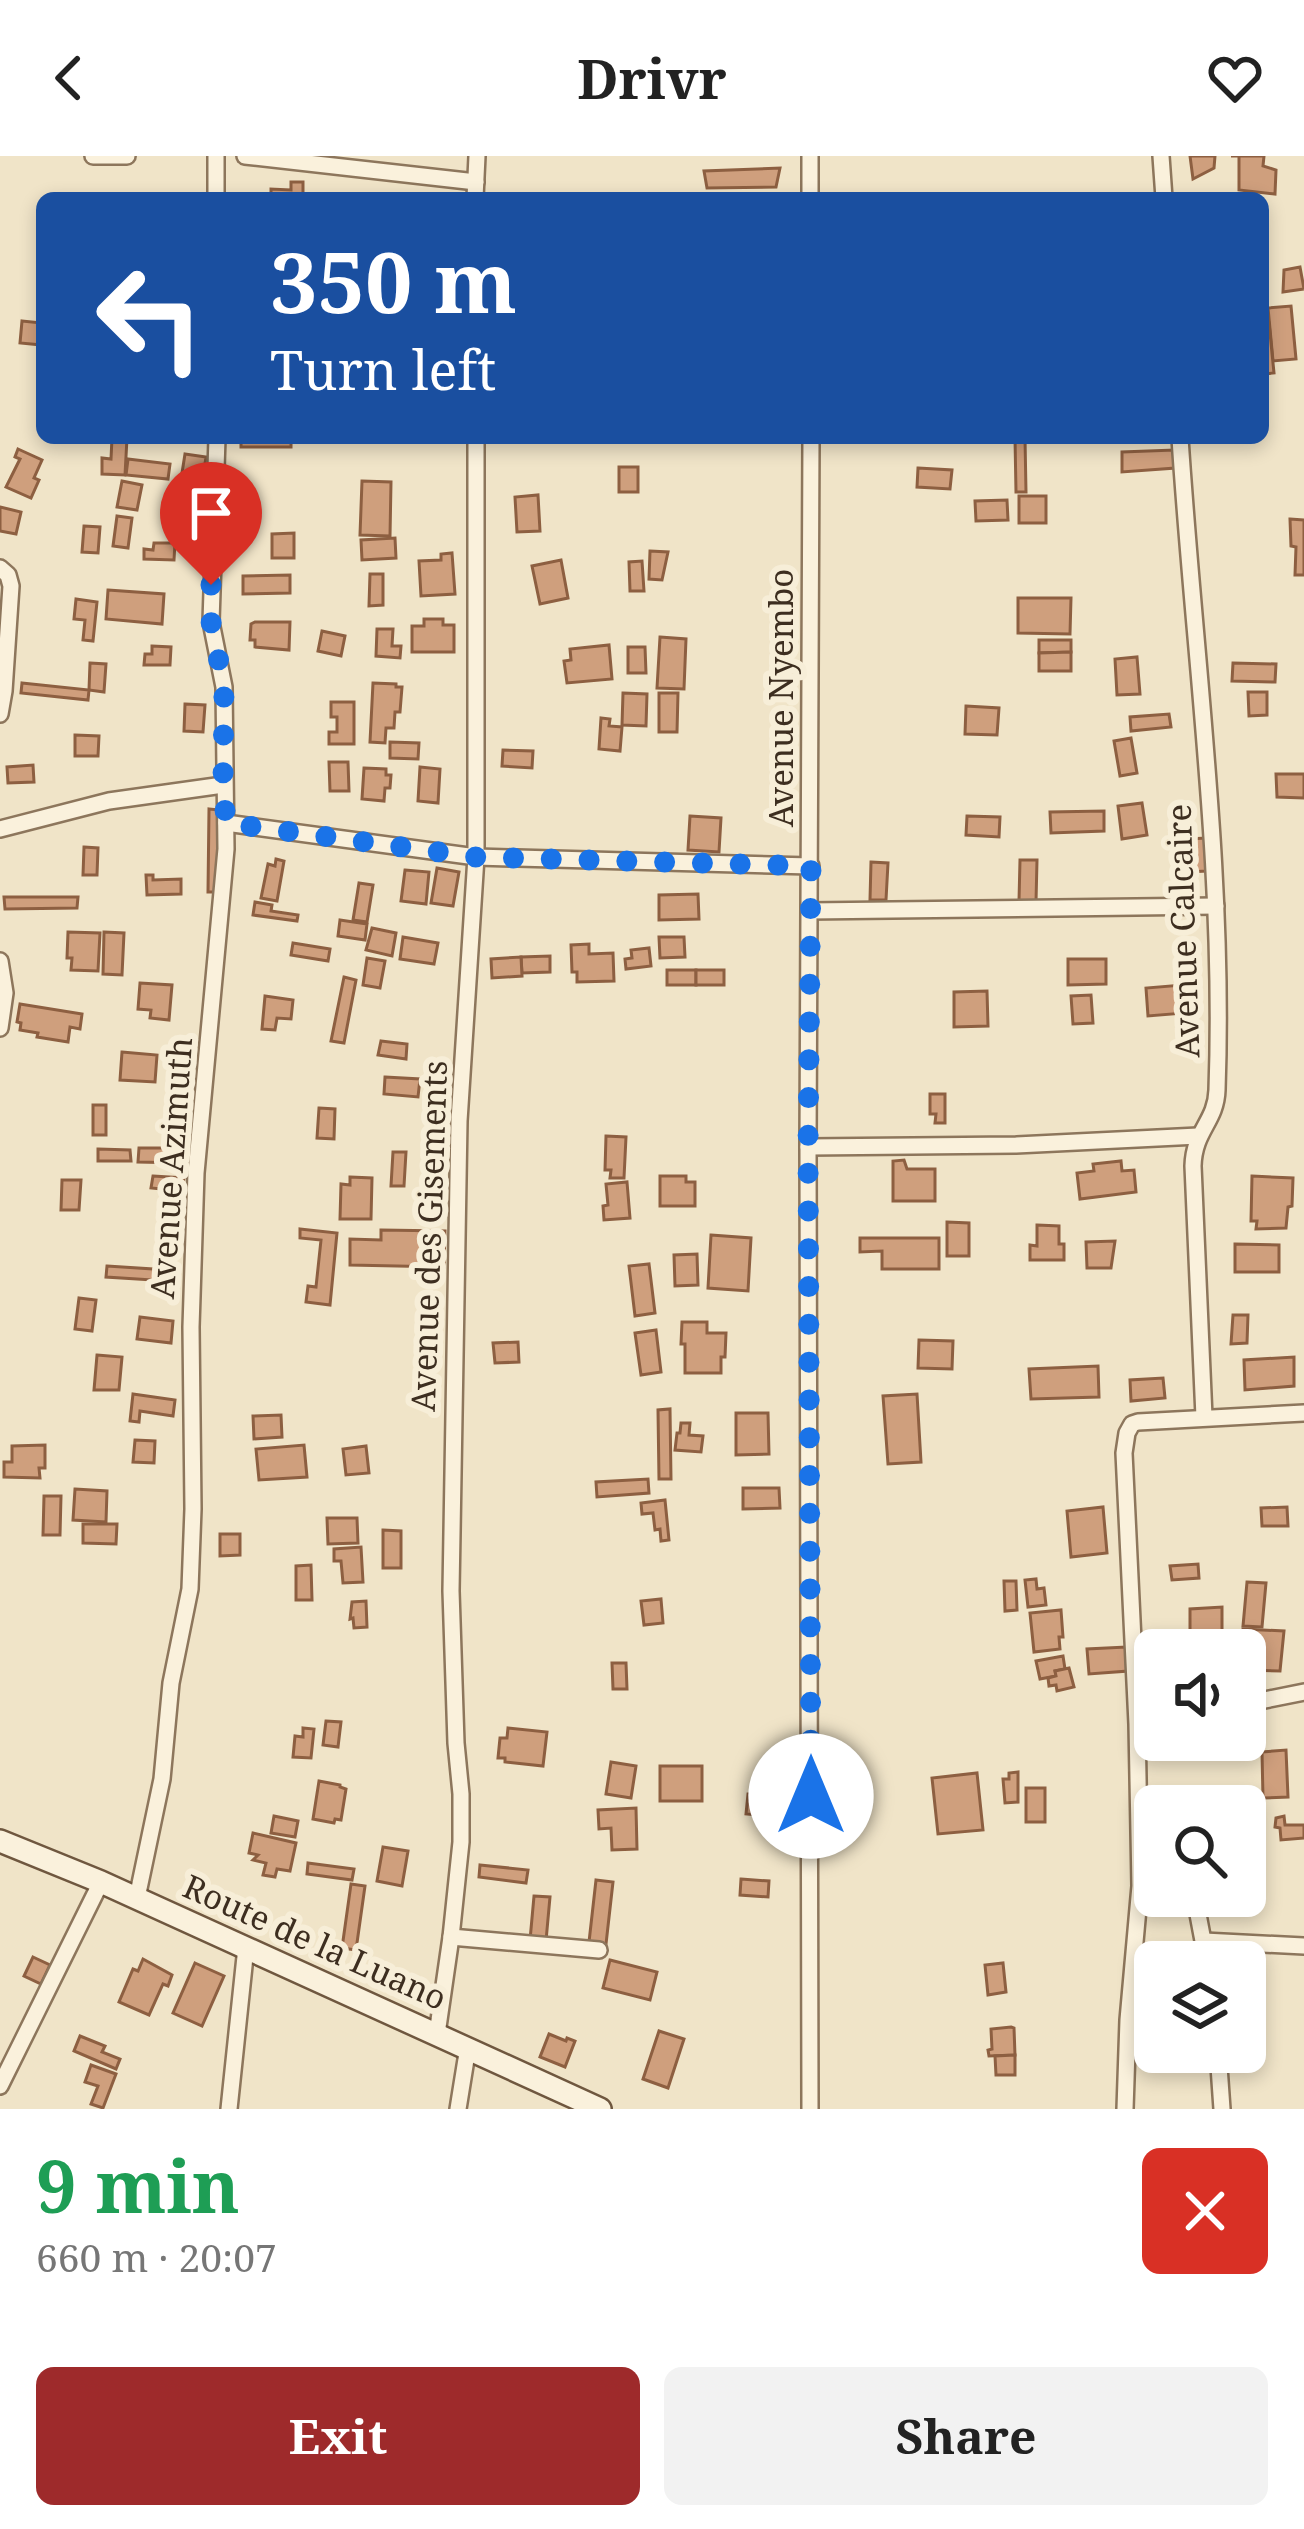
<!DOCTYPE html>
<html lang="en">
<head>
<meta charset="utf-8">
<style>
  :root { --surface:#fff; --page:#f2f2f2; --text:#222; --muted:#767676; --accent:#9e2a2b }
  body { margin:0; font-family:"Noto Serif",serif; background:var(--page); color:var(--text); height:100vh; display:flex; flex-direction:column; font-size:45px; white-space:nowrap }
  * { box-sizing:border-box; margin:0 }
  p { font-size:39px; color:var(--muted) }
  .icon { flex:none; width:66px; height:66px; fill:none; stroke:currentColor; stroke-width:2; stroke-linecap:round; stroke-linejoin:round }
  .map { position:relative; height:1953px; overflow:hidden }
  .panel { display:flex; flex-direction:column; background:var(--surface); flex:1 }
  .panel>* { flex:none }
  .guide { position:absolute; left:36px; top:36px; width:1233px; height:252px; border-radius:18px; box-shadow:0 6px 18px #0003; background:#1a4fa0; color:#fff; overflow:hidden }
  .tools { position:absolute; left:1134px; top:1473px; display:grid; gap:24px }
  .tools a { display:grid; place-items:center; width:132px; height:132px; border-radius:18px; background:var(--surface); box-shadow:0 6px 18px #0003; font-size:60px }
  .pin { position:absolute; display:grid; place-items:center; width:102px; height:102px; color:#fff; margin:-123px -51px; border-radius:50% 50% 50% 0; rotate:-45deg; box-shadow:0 0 12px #0007 }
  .pin .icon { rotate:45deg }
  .me { position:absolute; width:132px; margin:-66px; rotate:0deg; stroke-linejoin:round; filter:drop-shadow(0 0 9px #0008) }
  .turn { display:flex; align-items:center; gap:42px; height:252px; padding:0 36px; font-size:54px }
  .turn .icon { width:156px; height:156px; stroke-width:2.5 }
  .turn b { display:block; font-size:84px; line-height:102px }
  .round { display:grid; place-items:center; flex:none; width:126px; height:126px; border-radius:18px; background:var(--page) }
  .summary { display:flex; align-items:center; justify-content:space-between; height:204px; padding:0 36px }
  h1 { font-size:72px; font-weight:700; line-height:90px; color:#1e9e55 }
  .primary-button { display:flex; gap:24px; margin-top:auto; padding:24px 36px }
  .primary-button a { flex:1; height:138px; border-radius:18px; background:var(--accent); color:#fff; font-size:48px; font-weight:700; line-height:138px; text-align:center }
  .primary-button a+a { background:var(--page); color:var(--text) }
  header { display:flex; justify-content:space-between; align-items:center; height:156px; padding:0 36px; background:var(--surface); font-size:54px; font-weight:700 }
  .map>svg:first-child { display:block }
  .building { fill:#cf9f7d; stroke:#8d5f41; stroke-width:3 }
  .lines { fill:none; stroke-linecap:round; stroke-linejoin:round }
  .street-casing { stroke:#8d765c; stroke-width:20 }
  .secondary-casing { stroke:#6f573f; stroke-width:26 }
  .street { stroke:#faf1dc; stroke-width:15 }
  .secondary { stroke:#faf1dc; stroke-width:21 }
  .route { stroke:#1a73e8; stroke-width:21; stroke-dasharray:0 37.8 }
  .labels { text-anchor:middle; stroke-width:12; stroke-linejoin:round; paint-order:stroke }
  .street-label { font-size:33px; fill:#3d2e20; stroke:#f7eed8 }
</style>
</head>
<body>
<header><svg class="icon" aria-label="back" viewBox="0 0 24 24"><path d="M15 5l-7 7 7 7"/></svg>Drivr<svg class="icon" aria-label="heart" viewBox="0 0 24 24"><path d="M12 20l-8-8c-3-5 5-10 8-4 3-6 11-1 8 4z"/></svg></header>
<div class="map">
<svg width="1304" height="1953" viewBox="0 0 1304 1953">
  <rect width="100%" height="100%" fill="#f0e4c8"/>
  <g class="building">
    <path d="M1190,0H1215L1214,12L1193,23Z"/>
    <path d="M1231,0H1264L1263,10L1276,14L1275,38L1239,34V0Z"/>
    <path d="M780,12L776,31L707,32L704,15Z"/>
    <path d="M291,26H303V38H315V42H271V33L291,34Z"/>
    <path d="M1300,111L1304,133L1283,136L1284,114Z"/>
    <path d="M1291,150L1296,203L1273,205L1268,152Z"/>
    <path d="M22,165L42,167V189L20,187Z"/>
    <path d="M1269,167L1274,217L1263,218V168Z"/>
    <path d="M112,282H127L125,319L102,318V302L111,303Z"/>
    <rect x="241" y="282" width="50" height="9"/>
    <path d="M1015,282H1025L1026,336H1016Z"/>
    <path d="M18,293L42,304L34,322L39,324L31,342L6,331L20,303L15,301Z"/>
    <path d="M1174,294L1175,312L1122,316V296Z"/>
    <path d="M185,298L206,301L203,320L182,317Z"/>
    <path d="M128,303L170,308L168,323L126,319Z"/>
    <rect x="619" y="311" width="19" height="25"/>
    <path d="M918,312L952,314L950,333L917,331Z"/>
    <path d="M122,325L142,329L137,354L117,351Z"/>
    <path d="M362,325L391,326L390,380L360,379Z"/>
    <path d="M538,339L540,375L517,376L515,341Z"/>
    <rect x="1019" y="340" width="27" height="27"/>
    <path d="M1007,344L1008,364L976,365L975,345Z"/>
    <path d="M0,351L21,356L16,378L0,375Z"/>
    <path d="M117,360L132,362L128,392L113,390Z"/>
    <path d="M1290,363L1304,364V419H1295L1296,391L1291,390Z"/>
    <path d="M84,370L100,371L98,397L82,396Z"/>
    <path d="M294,377V402H272V378Z"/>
    <path d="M395,382L396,402L362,404L361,384Z"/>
    <path d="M154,387H175L174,404L144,403V393L153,394Z"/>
    <path d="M650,395L668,396L662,424L649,423Z"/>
    <path d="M452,397L455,438L421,440L419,405L441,404V398Z"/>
    <path d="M561,404L568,442L540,448L532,410Z"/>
    <path d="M642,405L644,435H630L629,406Z"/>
    <path d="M370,418H383V449L369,450Z"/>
    <path d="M290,419V437L243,438V420Z"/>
    <path d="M108,434L164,438L162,468L106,463Z"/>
    <path d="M1018,442H1071L1070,478L1018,477Z"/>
    <path d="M76,443L97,446L93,485L83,484L85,464L74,463Z"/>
    <path d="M424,463H443V469H454V496H412V470H424Z"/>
    <path d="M255,466H290L289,494L255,491V484H250L251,468Z"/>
    <path d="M377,473H393L392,490H401L400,502L376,500Z"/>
    <path d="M322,475L345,480L341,500L318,495Z"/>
    <path d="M660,481L686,483L684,533L657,532Z"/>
    <path d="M1039,484H1071V496L1039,497Z"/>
    <path d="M609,489L612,523L567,527L564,505L571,504L570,493Z"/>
    <path d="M152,490L171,491L170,509H144L145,498H152Z"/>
    <path d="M628,491H645L646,517H628Z"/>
    <path d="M1071,496V515H1039V497Z"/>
    <path d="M1137,501L1140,538L1117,539L1115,503Z"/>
    <path d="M90,507L106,508L104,536L89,534Z"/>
    <path d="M1233,507L1276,508L1275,526L1232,525Z"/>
    <path d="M22,527L89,534L88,544L21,537Z"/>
    <path d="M373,527L396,528V531H402L400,556H395L394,572H386L385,587L370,586Z"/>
    <path d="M1248,536H1267V559L1249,560Z"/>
    <path d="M623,537L647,538L646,570L622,569Z"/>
    <path d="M659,537H678L677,576H659Z"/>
    <path d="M331,546H354V588H329V576H337V561H331Z"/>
    <path d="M185,548L205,549L203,576L184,575Z"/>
    <path d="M966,550L999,552L997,579L965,578Z"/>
    <path d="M1169,558L1171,571L1131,575L1130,561Z"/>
    <path d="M601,562L610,563L609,570L622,571L620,595L599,593Z"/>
    <path d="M75,579L99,580L98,600H75Z"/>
    <path d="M1131,582L1137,617L1120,620L1114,585Z"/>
    <path d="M390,586L419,587L418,603L390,602Z"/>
    <path d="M503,594L533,595L532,612L502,610Z"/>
    <path d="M329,606H348L349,635H330Z"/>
    <path d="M33,609L34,626L8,627L7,611Z"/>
    <path d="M420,611L440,613L438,647L418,645Z"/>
    <path d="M364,612L386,613V619H391L390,632H385L384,645L362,643Z"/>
    <path d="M1276,618H1304V642L1277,641Z"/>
    <path d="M1142,647L1147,679L1122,683L1118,650Z"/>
    <path d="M209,653L220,654V736H208Z"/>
    <path d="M1104,655V675L1051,677L1050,656Z"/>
    <path d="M690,660L721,662L719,696L688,694Z"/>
    <path d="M967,660L1000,661L999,681L966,679Z"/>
    <path d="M1206,682V715L1189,716L1188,683Z"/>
    <path d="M84,691L98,692L97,719H83Z"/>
    <path d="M276,703L284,705L277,745L261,742L268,708L275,710Z"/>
    <path d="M1020,704H1037L1036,746L1019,745Z"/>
    <path d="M871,706L888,707L886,744H870Z"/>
    <path d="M437,712L459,716L453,750L431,747Z"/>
    <path d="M405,714L429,716L426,748L401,745Z"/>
    <path d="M146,719H153V724L181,723V738L147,739Z"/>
    <path d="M359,727L373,729L367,766L353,764Z"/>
    <path d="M698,738L699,763L659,764V739Z"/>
    <path d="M4,741H78L77,752L5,753Z"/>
    <path d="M255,746L272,749L271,755L298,759L297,765L253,759Z"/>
    <path d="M340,764L367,768L365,784L338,780Z"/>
    <path d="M372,772L396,777L392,800L366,794Z"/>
    <path d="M68,776L100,777L98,815L71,814L72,802H67Z"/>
    <path d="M104,776L124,777L122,819L103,818Z"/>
    <path d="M403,781L438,787L434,808L400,803Z"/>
    <path d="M659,781H684L685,801L660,802Z"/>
    <path d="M293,787L330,793L328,805L291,799Z"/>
    <path d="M589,788V798L613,797L614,825L577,826V816H572L571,789Z"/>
    <path d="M649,792L651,810L626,813L625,803L632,802L631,794Z"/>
    <path d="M550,800V816L522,817L521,801Z"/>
    <path d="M521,801L522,820L492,822L491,803Z"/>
    <path d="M367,802L385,805L380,832L363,829Z"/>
    <path d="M1068,803H1106V828L1068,829Z"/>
    <rect x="667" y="814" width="29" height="15"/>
    <rect x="696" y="814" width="28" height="15"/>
    <path d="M344,821L356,824L344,887L331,885Z"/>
    <path d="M140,827L172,829L169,864L150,862L151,854L138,853Z"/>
    <path d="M1182,829L1185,857L1148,860L1146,832Z"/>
    <path d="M987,835L988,870L954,871V836Z"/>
    <path d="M1091,839L1093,867L1073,868L1071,840Z"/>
    <path d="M265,840L293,844L291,863L277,862L275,874L262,873Z"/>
    <path d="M20,848L82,858L80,873L70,871L68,886L37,881L38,877L20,874L21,867L17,866Z"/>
    <path d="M381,885L407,888L406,903L378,899Z"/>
    <path d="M122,896L157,899L155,926L120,924Z"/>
    <path d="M385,921L420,923L418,941L384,938Z"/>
    <path d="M930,938H945V967H935L936,958H930Z"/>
    <rect x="93" y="949" width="13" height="30"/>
    <path d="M319,952L335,953L334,983L317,982Z"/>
    <path d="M606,980L626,981L624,1022H610L611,1014H605Z"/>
    <rect x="423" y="989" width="20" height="25"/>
    <path d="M139,992H194L184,1007L138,1006Z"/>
    <path d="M98,993L130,994L131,1005H98Z"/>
    <path d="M393,996H406L404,1030H391Z"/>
    <path d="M904,1004L907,1013H935V1045H893V1005Z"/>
    <path d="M1121,1005L1122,1015L1134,1014L1136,1036L1080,1043L1077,1017L1094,1015L1093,1008Z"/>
    <path d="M153,1020L184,1022L182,1035L151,1032Z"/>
    <path d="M660,1020H686V1026H695V1050H660Z"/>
    <path d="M1252,1020L1293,1022L1292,1050L1288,1051L1286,1072L1256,1073L1257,1065H1251Z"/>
    <path d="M350,1021L372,1022L371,1063H340L341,1028L350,1029Z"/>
    <path d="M62,1024H81L79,1054H61Z"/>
    <path d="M627,1026L630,1062L604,1064L603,1050L608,1049L606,1028Z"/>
    <path d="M947,1066L969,1067V1100H947Z"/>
    <path d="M1037,1069L1059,1070V1088H1064V1104H1030V1089L1037,1090Z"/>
    <path d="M300,1073L337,1077L330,1149L306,1146L308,1130L316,1131L321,1084L300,1082Z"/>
    <path d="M381,1074L445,1075L444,1111L350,1109V1083L381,1084Z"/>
    <path d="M711,1079L751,1082L748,1135L708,1132Z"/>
    <path d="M860,1082H939V1113H882V1095L860,1096Z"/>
    <path d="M1115,1085L1111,1112H1087L1086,1086Z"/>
    <path d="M1235,1088L1279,1089V1116H1235Z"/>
    <path d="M697,1098L698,1129L675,1130L674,1099Z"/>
    <path d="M649,1108L655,1157L635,1160L629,1110Z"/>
    <path d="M107,1110L168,1114V1125L106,1121Z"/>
    <path d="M79,1142L96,1144L92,1175L75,1173Z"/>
    <path d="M1233,1159H1248L1247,1187L1231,1188Z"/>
    <path d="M140,1161L173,1165L171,1187L137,1183Z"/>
    <path d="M682,1166H707V1177H726L725,1201H721V1217H685V1188H681Z"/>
    <path d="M656,1174L661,1216L641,1219L635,1177Z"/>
    <path d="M919,1184L953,1185L952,1213L918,1212Z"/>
    <path d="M518,1186L519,1206L495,1207L493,1187Z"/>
    <path d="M97,1199L122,1201L119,1234H94Z"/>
    <path d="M1294,1201V1230L1245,1234L1244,1204Z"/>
    <path d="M1098,1210L1099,1241L1031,1243L1029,1213Z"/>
    <path d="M1163,1222L1165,1242L1131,1245L1130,1224Z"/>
    <path d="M133,1238L175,1244L173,1260L140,1255L139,1266L130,1265Z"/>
    <path d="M917,1238L921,1306L888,1308L883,1240Z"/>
    <path d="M670,1253L671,1323H659L658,1254Z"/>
    <path d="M736,1257H768L769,1298L736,1299Z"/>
    <path d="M281,1259L282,1281L254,1283L253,1260Z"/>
    <path d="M681,1267H690L689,1279L703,1280L701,1296L675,1294L677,1277H680Z"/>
    <path d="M135,1284L155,1285L154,1307L133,1306Z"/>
    <path d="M45,1289V1312H39L40,1322L4,1321V1306H12V1290Z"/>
    <path d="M304,1289L307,1321L259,1324L256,1293Z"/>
    <path d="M366,1290L369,1317L346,1319L343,1293Z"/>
    <path d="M648,1323L649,1337L597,1341L596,1326Z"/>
    <path d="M743,1332H779L780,1352L743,1353Z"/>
    <path d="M75,1333L107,1335L106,1366L73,1364Z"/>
    <path d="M44,1340H61L60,1379H43Z"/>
    <path d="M665,1344L669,1384L661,1385L660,1373L655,1374L653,1357L642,1358L641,1347Z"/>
    <path d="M1103,1351L1107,1397L1071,1401L1067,1355Z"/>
    <path d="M1287,1351L1288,1370H1262L1261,1352Z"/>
    <path d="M327,1362H357L358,1387L328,1388Z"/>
    <path d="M83,1368H117L116,1388L83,1387Z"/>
    <path d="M383,1374L401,1375V1412H383Z"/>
    <path d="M220,1378H240V1399L220,1400Z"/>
    <path d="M361,1391L363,1426L343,1427L341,1405H334V1393Z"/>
    <path d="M1198,1408L1199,1422L1172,1424L1170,1410Z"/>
    <path d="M311,1409L312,1444H296V1410Z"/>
    <path d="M1036,1423L1037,1433L1044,1432L1046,1449L1028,1451L1025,1424Z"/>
    <path d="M1004,1425H1016L1017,1454L1005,1455Z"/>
    <path d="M1247,1426L1266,1427L1262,1471L1243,1470Z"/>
    <path d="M661,1443L663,1467L644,1469L641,1445Z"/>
    <path d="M366,1445L367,1471L354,1472L353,1462L350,1463L352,1446Z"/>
    <path d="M1222,1451V1481L1190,1482V1453Z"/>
    <path d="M1061,1454L1063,1481H1059L1060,1493L1034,1496L1030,1457Z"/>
    <path d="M1243,1473L1284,1475L1280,1515L1245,1514V1494H1241Z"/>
    <path d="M1126,1491L1128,1515L1089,1518L1087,1493Z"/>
    <path d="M1063,1500L1065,1513L1055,1515L1056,1520L1040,1523L1036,1505Z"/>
    <path d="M612,1507H626L627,1533H613Z"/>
    <path d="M1069,1512L1074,1531L1057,1535L1056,1529L1049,1530L1048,1522L1056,1520L1055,1515Z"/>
    <path d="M326,1565L341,1566L338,1591L323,1589Z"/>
    <path d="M303,1572L314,1573L311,1602L293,1601L295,1580L303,1581Z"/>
    <path d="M508,1572L547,1576L543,1610L505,1606V1602H498L500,1582H507Z"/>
    <path d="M1286,1594L1288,1641L1263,1642L1262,1596Z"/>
    <path d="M611,1606L636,1610L631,1642L606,1638Z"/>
    <rect x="660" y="1610" width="42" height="35"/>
    <path d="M1018,1616V1646L1005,1647L1003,1623H1009V1617Z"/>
    <path d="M977,1617L983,1674L938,1678L932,1622Z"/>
    <path d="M319,1625L340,1629V1631L346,1633L341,1664L335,1663L334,1667L313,1663Z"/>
    <rect x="1026" y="1632" width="19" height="34"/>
    <path d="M748,1638L784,1641L782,1661L746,1658Z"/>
    <path d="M636,1652L637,1693L612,1694L611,1672L599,1673L598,1654Z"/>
    <path d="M274,1660L298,1665L295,1681L271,1677Z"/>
    <path d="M1284,1660L1285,1669H1304V1682L1281,1684L1280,1672L1275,1671L1276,1662Z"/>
    <path d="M253,1677L296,1687L290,1715L277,1713L275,1721L263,1719L266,1707L253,1704L258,1699L249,1697Z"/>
    <path d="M383,1691L408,1695L402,1730L377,1725Z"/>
    <path d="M308,1707L354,1713L352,1724L307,1718Z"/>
    <path d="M480,1709L528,1714L526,1727L479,1721Z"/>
    <path d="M741,1723L769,1725L768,1741L740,1739Z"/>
    <path d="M596,1724L613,1726L606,1788L589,1786Z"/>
    <path d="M351,1728L365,1730L356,1794L342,1792Z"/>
    <path d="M534,1740L550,1741L546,1785L530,1784Z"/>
    <path d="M33,1801L50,1809L41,1828L24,1820Z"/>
    <path d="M143,1803L172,1819L168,1830L163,1828L149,1859L119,1846L133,1813L138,1815Z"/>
    <path d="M610,1804L657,1816L650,1844L603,1832Z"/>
    <path d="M195,1807L224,1820L202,1870L173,1857Z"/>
    <path d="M1003,1807L1006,1836L988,1839L985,1809Z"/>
    <path d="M1011,1871L1014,1872L1015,1899L989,1900L988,1894L992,1893L991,1873Z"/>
    <path d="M659,1875L684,1883L668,1932L643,1923Z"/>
    <path d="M549,1878L566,1885L567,1882L575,1885L565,1911L540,1901Z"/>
    <path d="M80,1880L105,1890L102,1896L120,1903L116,1913L74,1895Z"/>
    <path d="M1015,1899V1919H996L995,1900Z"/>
    <path d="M91,1909L116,1918L103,1952L91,1948L98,1930L85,1926Z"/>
  </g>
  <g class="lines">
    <g class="street-casing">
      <g id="street">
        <path d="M93,0H127"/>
        <path d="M245,0L476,26"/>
        <path d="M810,0V42"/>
        <path d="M1161,0L1164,42"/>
        <path d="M216,42V0"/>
        <path d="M475,42L477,0"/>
        <path d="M1180,282C1194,499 1225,716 1217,934C1216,966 1194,974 1193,1010L1204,1261"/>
        <path d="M0,412L8,419L11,430L4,535L0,558"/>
        <path d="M226,667L476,701L811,710"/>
        <path d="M0,673L109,645L223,629"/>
        <path d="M809,755L1216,750"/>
        <path d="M0,805L5,837L0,872"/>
        <path d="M808,991L1016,989L1198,980"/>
        <path d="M1245,1548L1304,1536"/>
        <path d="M1191,1740L1197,1753L1207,1806"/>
        <path d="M137,1742L162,1623L171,1527L190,1433L193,1353L191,1171L196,1017L226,693L224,531L211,466L217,282"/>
        <path d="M451,1781L599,1794"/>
        <path d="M1204,1785L1304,1790"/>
        <path d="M437,1878L451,1781L461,1686V1638L456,1587L451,1435L459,965L476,701V282"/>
        <path d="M1218,1896L1222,1953"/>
        <path d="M0,1930L101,1726"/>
        <path d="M229,1953L246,1791"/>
        <path d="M458,1953L468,1891"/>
        <path d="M810,1953L808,991L811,282"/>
        <path d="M1125,1953L1128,1864L1140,1730L1137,1568L1124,1297L1127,1277L1132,1268L1138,1266L1304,1257"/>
      </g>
    </g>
    <g class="secondary-casing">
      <path id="secondary" d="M0,1685L101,1726L600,1953"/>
    </g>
    <use href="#street" class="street"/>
    <use href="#secondary" class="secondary"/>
  </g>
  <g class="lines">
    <path class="route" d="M211,429V466L224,531L223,629L226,667L476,701L811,710L808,991L811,1640"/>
  </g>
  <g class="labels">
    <g class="street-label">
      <text transform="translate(781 542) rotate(-90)" y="12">Avenue Nyembo</text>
      <text transform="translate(1183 775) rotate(-92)" y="12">Avenue Calcaire</text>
      <text transform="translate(171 1012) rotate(-86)" y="12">Avenue Azimuth</text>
      <text transform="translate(429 1080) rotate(-88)" y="12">Avenue des Gisements</text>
      <text transform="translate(315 1786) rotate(24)" y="12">Route de la Luano</text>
    </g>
  </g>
</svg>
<div class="tools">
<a><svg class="icon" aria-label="sound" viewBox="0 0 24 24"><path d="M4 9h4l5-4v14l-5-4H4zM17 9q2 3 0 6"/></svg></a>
<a><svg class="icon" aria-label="search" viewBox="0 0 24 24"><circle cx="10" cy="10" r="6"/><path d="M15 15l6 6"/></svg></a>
<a><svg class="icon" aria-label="layers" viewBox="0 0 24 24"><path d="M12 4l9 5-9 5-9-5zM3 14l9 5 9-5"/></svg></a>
</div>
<div class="pin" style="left:211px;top:429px;background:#d93025"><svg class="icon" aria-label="arrive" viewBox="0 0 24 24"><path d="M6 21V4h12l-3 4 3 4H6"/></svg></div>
<svg class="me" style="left:811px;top:1640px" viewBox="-20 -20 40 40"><circle r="19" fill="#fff"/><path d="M0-13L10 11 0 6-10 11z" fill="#1a73e8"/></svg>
<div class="guide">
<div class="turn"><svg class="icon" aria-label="left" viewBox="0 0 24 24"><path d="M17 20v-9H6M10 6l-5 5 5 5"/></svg><div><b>350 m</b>Turn left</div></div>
</div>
</div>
<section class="panel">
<div class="summary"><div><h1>9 min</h1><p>660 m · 20:07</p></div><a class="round" style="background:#d93025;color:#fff"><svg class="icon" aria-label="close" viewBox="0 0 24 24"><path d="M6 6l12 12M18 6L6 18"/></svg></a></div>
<div class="primary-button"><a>Exit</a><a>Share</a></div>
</section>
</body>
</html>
